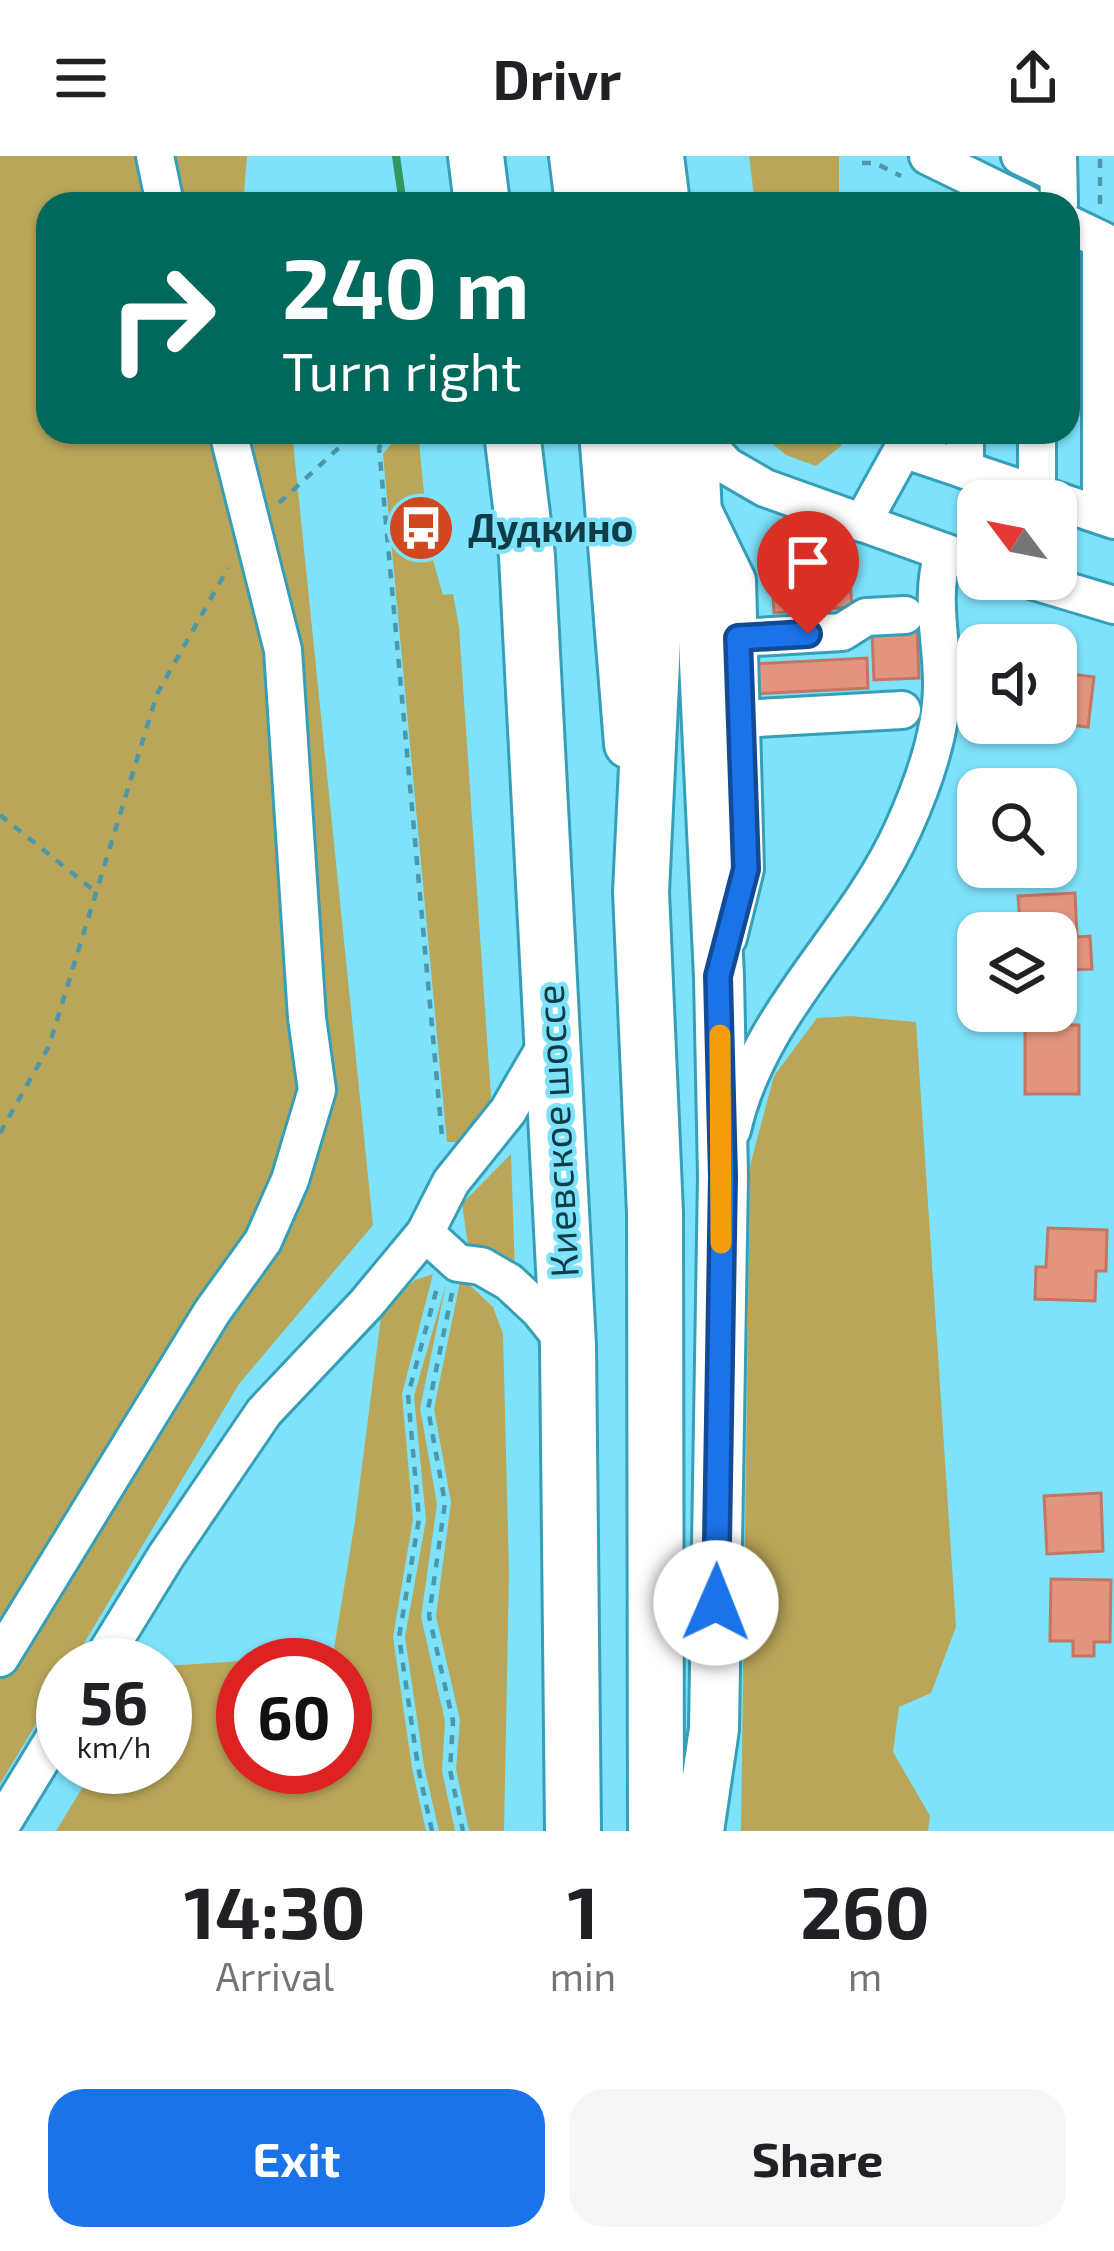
<!DOCTYPE html>
<html lang="en">
<head>
<meta charset="utf-8">
<style>
  :root { --surface:#fff; --page:#f6f6f6; --text:#202124; --muted:#757577; --accent:#1a73e8 }
  body { margin:0; font-family:"Exo 2",sans-serif; background:var(--page); color:var(--text); height:100vh; display:flex; flex-direction:column; font-size:45px; white-space:nowrap }
  * { box-sizing:border-box; margin:0 }
  p { font-size:39px; color:var(--muted) }
  .icon { flex:none; width:66px; height:66px; fill:none; stroke:currentColor; stroke-width:2; stroke-linecap:round; stroke-linejoin:round }
  .map { position:relative; height:1675px; overflow:hidden }
  .side { display:flex; flex-direction:column; background:var(--surface); flex:1 }
  .side>* { flex:none }
  .guide { position:absolute; left:36px; top:36px; width:1044px; height:252px; border-radius:36px; box-shadow:0 3px 9px #0004; background:#00695c; color:#fff; overflow:hidden }
  .needle { width:78px; rotate:302deg }
  .tools { position:absolute; left:957px; top:324px; display:grid; gap:24px }
  .tools a { display:grid; place-items:center; width:120px; height:120px; border-radius:24px; background:var(--surface); box-shadow:0 3px 9px #0004; font-size:60px }
  .speed { position:absolute; left:36px; top:1482px; display:flex; gap:24px; font-size:60px; font-weight:700; text-align:center }
  .speed>* { display:grid; place-content:center; width:156px; height:156px; border-radius:50%; background:var(--surface); box-shadow:0 3px 9px #0004; line-height:1 }
  .speed small { font-size:30px; font-weight:400 }
  .speed .limit { border:18px solid #d22; background:#fff; color:#111 }
  .pin { position:absolute; display:grid; place-items:center; width:102px; height:102px; color:#fff; margin:-123px -51px; border-radius:50% 50% 50% 0; rotate:-45deg; box-shadow:0 0 12px #0007 }
  .pin .icon { rotate:45deg }
  .me { position:absolute; width:132px; margin:-66px; rotate:1deg; stroke-linejoin:round; filter:drop-shadow(0 0 9px #0008) }
  .turn { display:flex; align-items:center; gap:42px; height:252px; padding:0 48px; font-size:54px }
  .turn .icon { width:156px; height:156px; stroke-width:2.5 }
  .turn b { display:block; font-size:84px; line-height:102px }
  .eta { display:flex; justify-content:space-evenly; align-items:center; height:204px; text-align:center }
  .eta b { font-size:72px; font-weight:700; line-height:84px }
  .button { display:flex; gap:24px; margin-top:auto; padding:24px 48px }
  .button a { flex:1; height:138px; border-radius:36px; background:var(--accent); color:#fff; font-size:48px; font-weight:700; line-height:138px; text-align:center }
  .button a+a { background:var(--page); color:var(--text) }
  header { display:flex; justify-content:space-between; align-items:center; height:156px; padding:0 48px; background:var(--surface); font-size:54px; font-weight:700 }
  .map>svg:first-child { display:block }
  .green { fill:#b9a659; fill-rule:evenodd }
  .lines { fill:none; stroke-linecap:round; stroke-linejoin:round }
  .stream { stroke:#319861; stroke-width:8 }
  .building { fill:#e2947e; stroke:#c27763; stroke-width:3 }
  .minor-casing { stroke:#359fb7; stroke-width:42 }
  .major-casing { stroke:#359fb7; stroke-width:54 }
  .highway-casing { stroke:#359fb7; stroke-width:60 }
  .path { stroke:#4c97a9; stroke-width:4.5; stroke-dasharray:9 9; stroke-linecap:butt }
  .minor { stroke:#fff; stroke-width:36 }
  .major { stroke:#fff; stroke-width:48 }
  .highway { stroke:#fff; stroke-width:54 }
  .route-casing { stroke:#114b97; stroke-width:30 }
  .route { stroke:#1a73e8; stroke-width:21 }
  .slow { stroke:#f59e0b; stroke-width:21 }
  .labels { text-anchor:middle; stroke-width:9; stroke-linejoin:round; paint-order:stroke }
  .poi-label { font-size:39px; font-weight:bold; fill:#0f3c46; stroke:#7ee2fb; text-anchor:start }
  .street-label { font-size:39px; fill:#0f3c46; stroke:#7ee2fb }
</style>
</head>
<body>
<header><svg class="icon" aria-label="menu" viewBox="0 0 24 24"><path d="M4 6h16M4 12h16M4 18h16"/></svg>Drivr<svg class="icon" aria-label="share" viewBox="0 0 24 24"><path d="M12 15V3M7 8l5-5 5 5M5 13v7h14v-7"/></svg></header>
<div class="map">
<svg width="1114" height="1675" viewBox="0 0 1114 1675">
  <rect width="100%" height="100%" fill="#7ee2fb"/>
  <g class="green">
    <path d="M0,0H247L243,48H48V276H292L373,1069L239,1228L71,1509H63V1523L0,1628Z"/>
    <path d="M749,0H839V48H755Z"/>
    <path d="M418,276L427,368L415,370L418,394H430L443,439L453,438L459,471L491,941L485,957L457,986H447L383,298L400,277Z"/>
    <path d="M758,276H841V290L816,310L786,299Z"/>
    <path d="M851,860L916,866L956,1471L931,1537L899,1551L893,1596L930,1660L928,1675H741L750,1010L774,920L817,862Z"/>
    <path d="M511,998L515,1118L469,1096L462,1048Z"/>
    <path d="M433,1118L402,1238L413,1363L393,1481L412,1612L426,1675H56L95,1611H165V1510L333,1499L355,1365L382,1153L415,1124ZM243,1509H345V1611H243Z"/>
    <path d="M461,1121L493,1151L503,1178L509,1417L504,1675H469L456,1613L460,1564L436,1460L451,1346L434,1253Z"/>
    <path d="M446,1128L420,1252L437,1348L421,1461L445,1565L442,1615L455,1675H439L424,1610L405,1481L426,1364L414,1240Z"/>
  </g>
  <g class="lines">
    <path class="stream" d="M396,0L403,48"/>
  </g>
  <g class="building">
    <path d="M848,402L852,451L774,457L771,407Z"/>
    <path d="M917,474L919,522L874,524L872,476Z"/>
    <path d="M867,502L868,532L753,538L751,508Z"/>
    <path d="M1056,516L1094,521L1088,571L1052,567H1056Z"/>
    <path d="M1075,737L1077,781L1090,780L1092,813L1069,814L1068,797H1056V777H1026L1025,767H1020L1018,740Z"/>
    <rect x="1025" y="869" width="54" height="69"/>
    <path d="M1048,1072L1107,1074L1106,1115H1096L1095,1145L1035,1143L1036,1111H1046Z"/>
    <path d="M1101,1337L1103,1395L1047,1398L1044,1340Z"/>
    <path d="M1051,1423L1111,1424L1110,1486H1094V1500H1073V1485H1050Z"/>
  </g>
  <g class="lines">
    <g class="minor-casing">
      <g id="minor">
        <path d="M155,0L165,48"/>
        <path d="M928,0L1026,48"/>
        <path d="M1020,0L1058,18"/>
        <path d="M1058,0L1059,48"/>
        <path d="M1068,68L1114,90"/>
        <path d="M1101,84V359"/>
        <path d="M695,276L727,310L765,332L978,408"/>
        <path d="M965,276V314"/>
        <path d="M1037,276V338"/>
        <path d="M701,350L737,424L745,713L728,782"/>
        <path d="M862,367L903,293L1114,364"/>
        <path d="M1027,423L1114,449"/>
        <path d="M738,482L842,476L866,461L905,459"/>
        <path d="M741,563L902,554"/>
        <path d="M732,974C758,856 855,780 903,673C923,629 943,573 942,524C941,478 930,442 943,397"/>
        <path d="M425,1077L458,1107L481,1110L509,1126L539,1154L568,1190"/>
        <path d="M0,1502L212,1156L263,1085L290,1024L317,934L307,862L283,494L228,276"/>
        <path d="M99,1509L166,1400L264,1256L366,1148L425,1077L451,1026L508,955L551,881"/>
        <path d="M0,1671L63,1568"/>
      </g>
    </g>
    <g class="major-casing">
      <g id="major">
        <path d="M574,0L580,48"/>
        <path d="M659,0L665,48"/>
        <path d="M604,276L629,588"/>
        <path d="M693,276L719,821L723,1020L714,1573L699,1675"/>
      </g>
    </g>
    <g class="highway-casing">
      <g id="highway">
        <path d="M476,0L482,48"/>
        <path d="M622,0L628,48"/>
        <path d="M512,276L527,400L568,1190L573,1675"/>
        <path d="M652,276V506L641,736L655,1057L656,1675"/>
      </g>
    </g>
    <g class="path">
      <path d="M862,7H875L901,20"/>
      <path d="M1100,48V0"/>
      <path d="M394,276L379,291L442,980"/>
      <path d="M279,347L356,276"/>
      <path d="M0,659L97,737"/>
      <path d="M0,977L49,890L157,538L228,412"/>
      <path d="M452,1137L428,1253L445,1347L429,1460L453,1565L450,1614L463,1675"/>
      <path d="M432,1675L418,1611L399,1481L419,1363L408,1239L437,1132"/>
    </g>
    <use href="#minor" class="minor"/>
    <use href="#major" class="major"/>
    <use href="#highway" class="highway"/>
  </g>
  <g class="lines">
    <g class="route-casing">
      <path id="route" d="M716,1447L723,1020L718,820L746,713L738,482L808,478"/>
    </g>
    <use href="#route" class="route"/>
    <path class="slow" d="M720,879L721,1087"/>
  </g>
  <defs>
    <g id="bus-disc" transform="scale(3.45)"><circle r="9.5" fill="#d14820" stroke="#7ee2fb"/><path d="M-5-6H5V4H4V6H2V4H-2V6H-4V4H-5ZM-3.5-4V0h7V-4ZM-3.5 1.2v1.5H-2V1.2ZM2 1.2v1.5H3.5V1.2Z" fill="#fff"/></g>
  </defs>
  <g fill-rule="evenodd">
    <use href="#bus-disc" x="421" y="372"/>
  </g>
  <g class="labels">
    <g class="poi-label">
      <text x="468" y="386">Дудкино</text>
    </g>
    <g class="street-label">
      <text transform="translate(557 975) rotate(-93)" y="14">Киевское шоссе</text>
    </g>
  </g>
</svg>
<div class="tools">
<a><svg class="needle" viewBox="-14 -14 28 28"><path d="M0-13l5 13h-10z" fill="#e53935"/><path d="M0 13l5-13h-10z" fill="#757577"/></svg></a>
<a><svg class="icon" aria-label="sound" viewBox="0 0 24 24"><path d="M4 9h4l5-4v14l-5-4H4zM17 9q2 3 0 6"/></svg></a>
<a><svg class="icon" aria-label="search" viewBox="0 0 24 24"><circle cx="10" cy="10" r="6"/><path d="M15 15l6 6"/></svg></a>
<a><svg class="icon" aria-label="layers" viewBox="0 0 24 24"><path d="M12 4l9 5-9 5-9-5zM3 14l9 5 9-5"/></svg></a>
</div>
<div class="speed"><div>56<small>km/h</small></div><div class="limit">60</div></div>
<div class="pin" style="left:808px;top:478px;background:#d93025"><svg class="icon" aria-label="arrive" viewBox="0 0 24 24"><path d="M6 21V4h12l-3 4 3 4H6"/></svg></div>
<svg class="me" style="left:716px;top:1447px" viewBox="-20 -20 40 40"><circle r="19" fill="#fff"/><path d="M0-13L10 11 0 6-10 11z" fill="#1a73e8"/></svg>
<div class="guide">
<div class="turn"><svg class="icon" aria-label="right" viewBox="0 0 24 24"><path d="M7 20v-9h11M14 6l5 5-5 5"/></svg><div><b>240 m</b>Turn right</div></div>
</div>
</div>
<section class="side">
<div class="eta">
<div><b>14:30</b><p>Arrival</p></div>
<div><b>1</b><p>min</p></div>
<div><b>260</b><p>m</p></div>
</div>
<div class="button"><a>Exit</a><a>Share</a></div>
</section>
</body>
</html>
